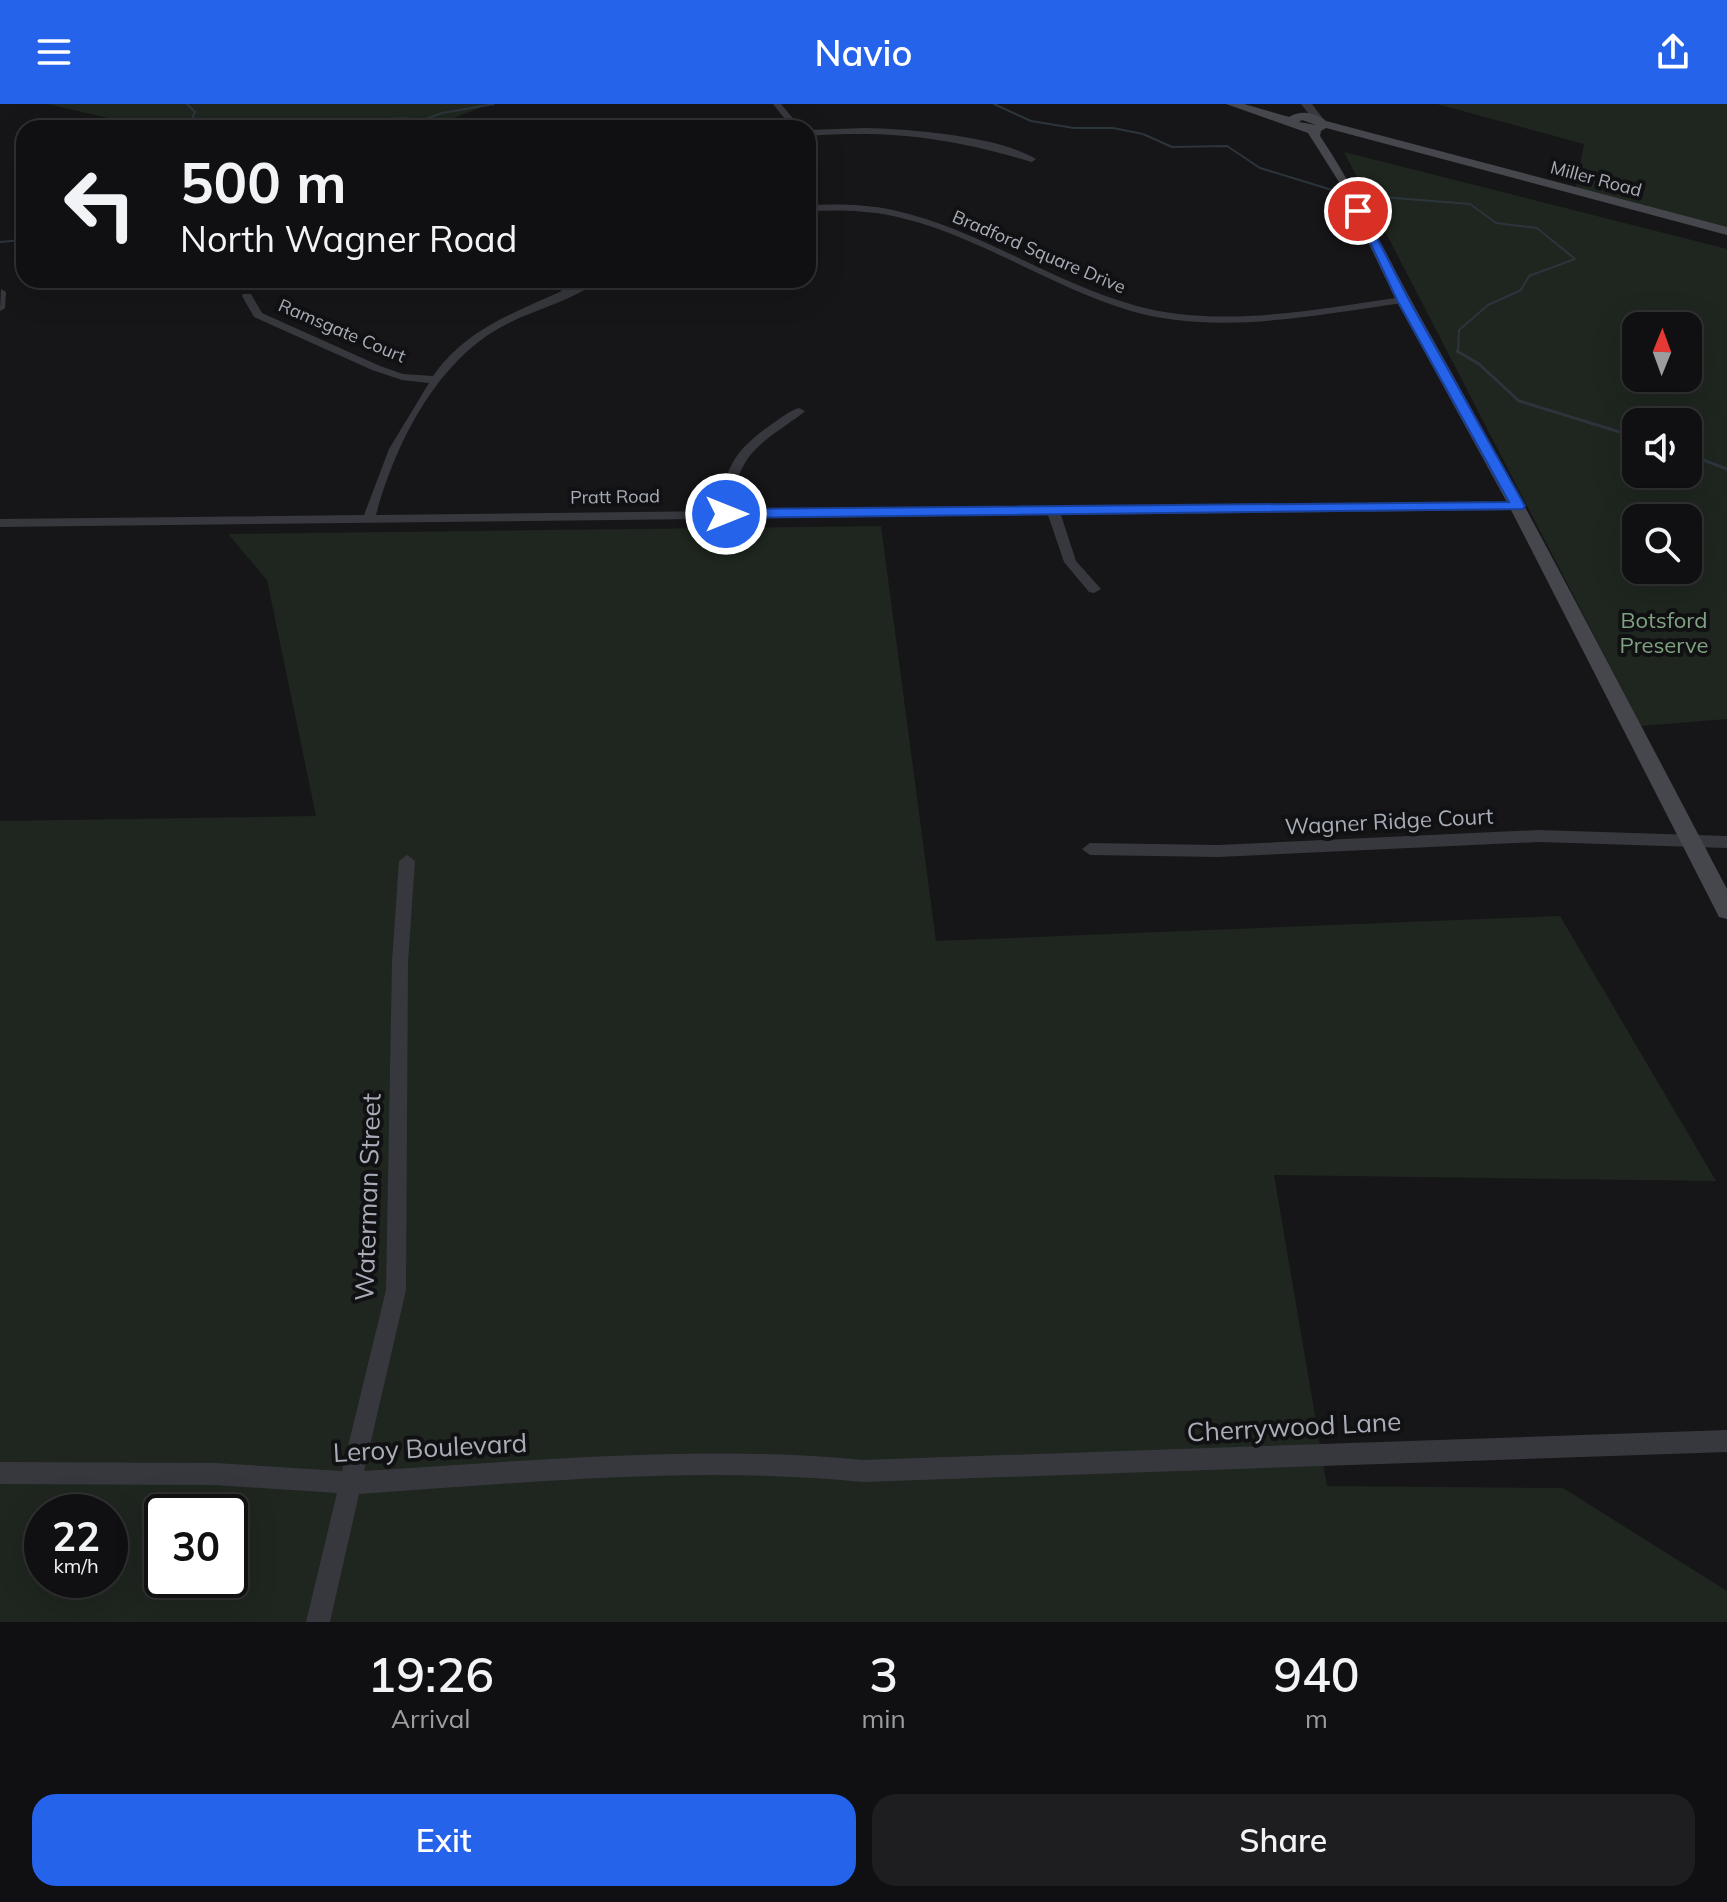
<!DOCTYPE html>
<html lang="en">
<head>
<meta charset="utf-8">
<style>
  :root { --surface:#101012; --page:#1e1e20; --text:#f1f3f6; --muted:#9c9d9f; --line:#303032; --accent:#2563eb }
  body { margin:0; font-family:Mulish,sans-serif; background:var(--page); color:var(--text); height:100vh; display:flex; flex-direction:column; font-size:30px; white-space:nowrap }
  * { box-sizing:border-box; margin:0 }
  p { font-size:26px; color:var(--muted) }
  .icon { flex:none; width:44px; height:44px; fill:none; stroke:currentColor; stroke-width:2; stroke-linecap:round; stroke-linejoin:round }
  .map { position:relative; height:1518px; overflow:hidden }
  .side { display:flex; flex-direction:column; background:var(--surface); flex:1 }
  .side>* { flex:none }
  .banner { position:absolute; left:16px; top:16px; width:800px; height:168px; border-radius:24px; box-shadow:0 8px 32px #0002,0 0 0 2px var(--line); background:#101012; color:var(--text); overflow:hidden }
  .needle { width:52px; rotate:1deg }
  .fabs { position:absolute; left:1622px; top:208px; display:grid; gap:16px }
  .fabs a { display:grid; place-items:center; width:80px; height:80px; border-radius:16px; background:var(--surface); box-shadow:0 8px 32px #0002,0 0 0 2px var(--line); font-size:40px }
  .speed { position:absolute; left:24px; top:1390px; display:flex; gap:16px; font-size:40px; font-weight:700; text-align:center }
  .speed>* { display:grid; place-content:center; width:104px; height:104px; border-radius:50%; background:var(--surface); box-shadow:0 8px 32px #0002,0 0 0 2px var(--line); line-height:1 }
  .speed small { font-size:20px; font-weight:400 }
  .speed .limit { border:4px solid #111; border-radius:12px; background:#fff; color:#111 }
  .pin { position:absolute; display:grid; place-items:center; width:68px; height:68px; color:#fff; margin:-34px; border:4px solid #fff; border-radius:50%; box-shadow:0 2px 8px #0007 }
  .me { position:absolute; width:88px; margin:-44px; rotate:90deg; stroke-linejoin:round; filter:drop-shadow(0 0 6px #0008) }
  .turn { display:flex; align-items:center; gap:28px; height:168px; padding:0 32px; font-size:36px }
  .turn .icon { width:104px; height:104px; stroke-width:2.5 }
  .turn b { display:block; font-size:56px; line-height:68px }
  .eta { display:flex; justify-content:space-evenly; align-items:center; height:136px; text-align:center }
  .eta b { font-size:48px; font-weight:600; line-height:56px }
  .primary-button { display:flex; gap:16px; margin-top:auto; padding:16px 32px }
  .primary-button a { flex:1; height:92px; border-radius:24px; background:var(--accent); color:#fff; font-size:32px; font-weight:600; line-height:92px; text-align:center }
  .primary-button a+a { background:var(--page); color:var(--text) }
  header { display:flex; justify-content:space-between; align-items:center; height:104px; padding:0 32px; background:var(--accent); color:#fff; font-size:36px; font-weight:600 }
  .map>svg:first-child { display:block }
  .green { fill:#1e261f; fill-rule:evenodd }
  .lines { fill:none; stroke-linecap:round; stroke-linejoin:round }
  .stream-far1 { stroke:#2c353c; stroke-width:2 }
  .stream { stroke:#2c353c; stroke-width:3 }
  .minor { fill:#37383d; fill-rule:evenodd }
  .tertiary { fill:#37383d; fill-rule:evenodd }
  .secondary { fill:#45474d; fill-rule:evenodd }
  .route { fill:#2563eb; stroke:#184099; stroke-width:2 }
  .labels { text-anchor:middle; stroke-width:8; stroke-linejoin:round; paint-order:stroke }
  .far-street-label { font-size:18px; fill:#a8adb8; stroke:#111113 }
  .park-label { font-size:22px; fill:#7fa381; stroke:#111113 }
  .street-label { font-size:22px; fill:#a8adb8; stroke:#111113 }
  .near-street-label { font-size:26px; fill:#a8adb8; stroke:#111113 }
</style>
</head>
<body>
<header><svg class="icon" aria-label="menu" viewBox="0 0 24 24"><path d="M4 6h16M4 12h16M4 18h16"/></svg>Navio<svg class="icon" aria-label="share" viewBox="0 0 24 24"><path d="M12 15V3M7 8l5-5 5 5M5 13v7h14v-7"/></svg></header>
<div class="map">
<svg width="1727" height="1518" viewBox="0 0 1727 1518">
  <rect width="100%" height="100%" fill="#161618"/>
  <g class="green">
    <path d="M48,0H490L428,24H151Z"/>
    <path d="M1437,0H1727V127L1575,88L1584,40Z"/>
    <path d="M1344,48L1727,145V615L1641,622ZM1636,222H1688V274H1636ZM1636,318H1688V370H1636ZM1636,414H1688V466H1636Z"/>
    <path d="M881,422L936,837L1560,812L1716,1077L1274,1071L1327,1382L1563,1384L1727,1487V1518H0V717L316,712L267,476L228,430ZM42,1408H110V1476H42ZM162,1408H230V1476H162Z"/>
  </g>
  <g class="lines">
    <g class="stream-far1">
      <path d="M187,0L195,8L188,24"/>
      <path d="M994,0L1031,17L1074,24H1113L1143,30L1172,43L1227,42L1260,64L1345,90L1470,100L1496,119L1537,124L1575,155L1529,172L1521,186L1488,201L1459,226L1458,249"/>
      <path d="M339,24L348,17C372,19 402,10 421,17L442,9L494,0"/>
      <path d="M0,138L24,136"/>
    </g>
    <g class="stream">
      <path d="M1457,247L1479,260L1519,297L1636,333"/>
      <path d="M1688,350L1727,365"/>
    </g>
    <g class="minor">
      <path d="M773,0H781L801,24H792Z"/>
      <path d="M865,24C910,25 999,32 1036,55L1032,58C950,34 893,26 808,32V26Z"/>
      <path d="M808,101C836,100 865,100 893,106C979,125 1052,179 1137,202C1223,225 1316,205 1403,193L1408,196L1403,199C1314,211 1219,232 1131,207C1049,183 977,130 893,112C865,106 836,106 808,107Z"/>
      <path d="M539,176H553L571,183L586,176H599C573,197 535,205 505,221C437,256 395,340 376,411L720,407C724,363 736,345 772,320C781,314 789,307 799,304L805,307L803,309C759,341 737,349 732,407L1518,398L1524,402L1518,406L1061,411L1076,457L1101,485L1094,489L1089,488L1064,458L1048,411L0,423V415L364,411L389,345L429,279L402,276L372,266L254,213L242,192L243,190H251L262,209L380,262L403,270L433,272C465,226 513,209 562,187Z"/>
      <path d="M1,185L6,188L5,204L0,207Z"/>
      <path d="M1539,726L1727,732V744L1539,738L1218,753L1090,751L1082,745L1090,739L1218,741Z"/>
      <path d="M407,751L415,757L408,858L406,1186L364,1367C531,1357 697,1340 863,1356L1727,1326V1348L863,1378C695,1361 527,1379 359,1390L330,1518H306L337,1389L215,1381L0,1380V1358L215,1359L342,1367L386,1186L392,858L399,757Z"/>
    </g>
    <path class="tertiary" d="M1301,0H1312L1324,16L1323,18H1315Z"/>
    <path class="secondary" d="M1226,0H1244L1289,13C1301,6 1315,8 1326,17L1727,123V131L1326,24L1321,27L1320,32C1361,93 1389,159 1426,223C1530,408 1628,597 1727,785V815L1719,813L1716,807L1509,402L1396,196L1339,78L1308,29ZM1302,16L1316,21L1299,18Z"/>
  </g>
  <path class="route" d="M1354,104L1363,107L1409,196L1525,402L1523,405L726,414L719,410L726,405L1509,398L1397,196Z"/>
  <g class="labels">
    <g class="far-street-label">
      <text transform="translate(1596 75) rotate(15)" y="6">Miller Road</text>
      <text transform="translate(1039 148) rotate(23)" y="6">Bradford Square Drive</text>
      <text transform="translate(342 227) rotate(23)" y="6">Ramsgate Court</text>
      <text transform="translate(615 393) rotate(-1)" y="6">Pratt Road</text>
    </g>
    <g class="park-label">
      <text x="1664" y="524">Botsford<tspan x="1664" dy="25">Preserve</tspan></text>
    </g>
    <g class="street-label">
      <text transform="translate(1389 717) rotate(-3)" y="8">Wagner Ridge Court</text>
    </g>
    <g class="near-street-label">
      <text transform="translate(368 1093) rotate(-88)" y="9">Waterman Street</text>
      <text transform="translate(1294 1323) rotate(-3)" y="9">Cherrywood Lane</text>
      <text transform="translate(430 1344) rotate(-3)" y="9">Leroy Boulevard</text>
    </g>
  </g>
</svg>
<div class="fabs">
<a><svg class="needle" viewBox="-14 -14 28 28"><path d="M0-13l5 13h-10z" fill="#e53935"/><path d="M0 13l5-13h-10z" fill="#9c9d9f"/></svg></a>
<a><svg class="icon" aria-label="sound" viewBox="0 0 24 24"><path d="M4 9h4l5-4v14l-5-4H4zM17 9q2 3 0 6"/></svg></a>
<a><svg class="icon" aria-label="search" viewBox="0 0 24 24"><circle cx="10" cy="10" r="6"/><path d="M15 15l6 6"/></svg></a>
</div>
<div class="speed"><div>22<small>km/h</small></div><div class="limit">30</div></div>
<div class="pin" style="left:1358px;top:107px;background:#d93025"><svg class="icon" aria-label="arrive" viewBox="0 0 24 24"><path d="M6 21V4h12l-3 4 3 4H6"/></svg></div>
<svg class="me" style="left:726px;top:410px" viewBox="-20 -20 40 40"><circle r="17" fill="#2563eb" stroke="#fff" stroke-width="3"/><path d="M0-11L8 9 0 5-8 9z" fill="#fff"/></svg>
<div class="banner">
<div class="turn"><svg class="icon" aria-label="left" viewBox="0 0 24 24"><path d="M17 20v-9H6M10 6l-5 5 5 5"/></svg><div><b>500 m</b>North Wagner Road</div></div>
</div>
</div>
<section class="side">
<div class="eta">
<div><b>19:26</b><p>Arrival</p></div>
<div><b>3</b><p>min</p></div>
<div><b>940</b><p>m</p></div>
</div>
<div class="primary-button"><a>Exit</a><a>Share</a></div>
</section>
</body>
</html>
